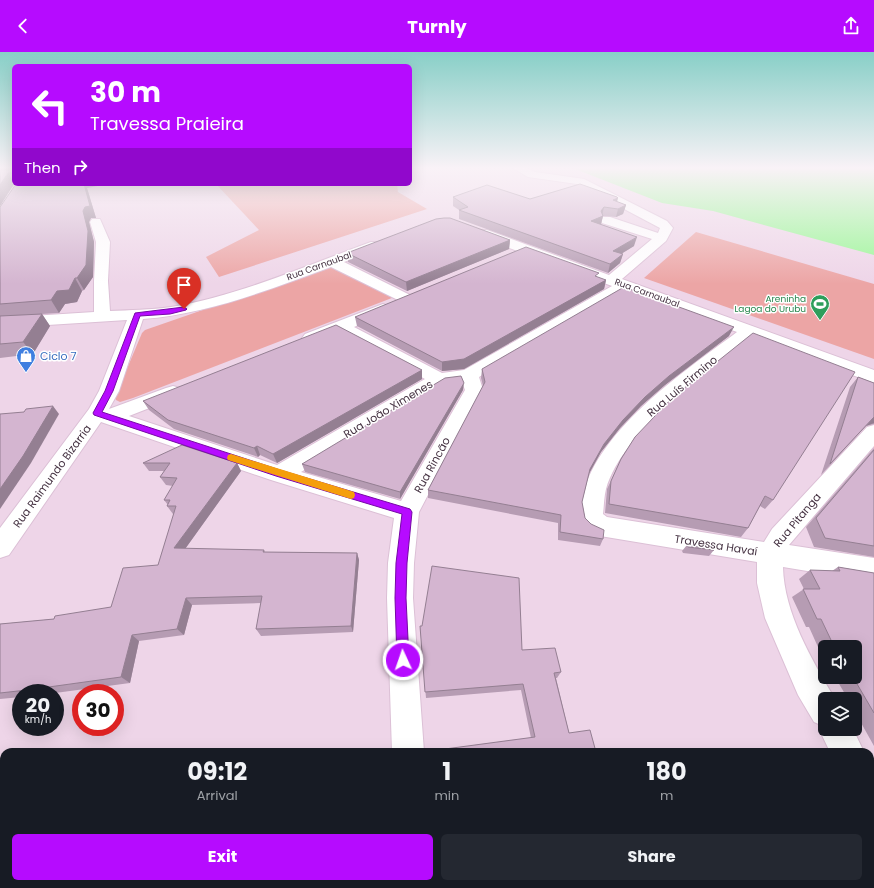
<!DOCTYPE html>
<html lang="en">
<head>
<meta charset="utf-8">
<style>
  :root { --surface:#171b24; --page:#242831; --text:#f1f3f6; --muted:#9ea1a6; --accent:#b60bff }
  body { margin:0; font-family:Poppins,sans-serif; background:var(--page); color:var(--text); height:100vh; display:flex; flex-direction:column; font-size:15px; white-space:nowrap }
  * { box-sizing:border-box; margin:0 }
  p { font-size:13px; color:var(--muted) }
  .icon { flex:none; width:22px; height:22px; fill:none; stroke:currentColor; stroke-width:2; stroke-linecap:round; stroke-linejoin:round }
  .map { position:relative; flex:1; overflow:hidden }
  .panel { position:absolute; left:0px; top:696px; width:874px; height:140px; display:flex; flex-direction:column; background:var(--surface); border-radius:12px 12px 0 0; box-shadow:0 4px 16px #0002 }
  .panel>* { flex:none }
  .guide { position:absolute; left:12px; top:12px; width:400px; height:122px; border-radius:6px; box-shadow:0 4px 16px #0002; background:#b60bff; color:#fff; overflow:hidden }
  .controls { position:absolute; left:818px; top:588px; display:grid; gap:8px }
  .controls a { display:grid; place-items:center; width:44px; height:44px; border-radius:6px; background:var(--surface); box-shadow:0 4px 16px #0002; font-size:20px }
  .speed { position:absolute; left:12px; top:632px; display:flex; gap:8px; font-size:20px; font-weight:700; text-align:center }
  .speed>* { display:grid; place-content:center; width:52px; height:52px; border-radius:50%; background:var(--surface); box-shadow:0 4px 16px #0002; line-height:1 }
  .speed small { font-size:10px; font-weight:400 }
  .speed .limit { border:6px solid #d22; background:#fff; color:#111 }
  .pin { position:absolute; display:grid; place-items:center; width:34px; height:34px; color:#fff; margin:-41px -17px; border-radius:50% 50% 50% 0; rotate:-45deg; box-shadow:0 0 4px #0007 }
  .pin .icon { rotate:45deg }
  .me { position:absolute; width:44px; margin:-22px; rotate:357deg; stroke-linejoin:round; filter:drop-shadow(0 0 3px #0008) }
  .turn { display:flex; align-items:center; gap:14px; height:84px; padding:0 12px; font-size:18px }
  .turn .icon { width:52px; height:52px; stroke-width:2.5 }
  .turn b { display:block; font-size:28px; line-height:34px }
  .then { display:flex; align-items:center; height:38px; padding:0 12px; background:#0003; gap:8px; font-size:15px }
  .eta { display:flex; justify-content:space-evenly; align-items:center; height:68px; text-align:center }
  .eta b { font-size:24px; font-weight:700; line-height:28px }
  .primary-button { display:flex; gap:8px; margin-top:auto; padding:8px 12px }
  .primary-button a { flex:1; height:46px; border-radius:6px; background:var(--accent); color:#fff; font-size:16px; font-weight:700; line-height:46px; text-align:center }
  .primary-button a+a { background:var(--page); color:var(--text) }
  header { display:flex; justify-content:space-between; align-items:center; height:52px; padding:0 12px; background:var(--accent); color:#fff; font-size:18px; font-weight:700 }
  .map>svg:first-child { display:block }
  .residential { fill:#eed5e8; fill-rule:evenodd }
  .green { fill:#eca5a5 }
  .water { fill:#99f795 }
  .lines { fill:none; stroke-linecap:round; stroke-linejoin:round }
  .minor-casing { stroke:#dcc0d6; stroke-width:2 }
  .minor { fill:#fff; fill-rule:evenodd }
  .wall { fill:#b69cb3 }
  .shaded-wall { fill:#947f92 }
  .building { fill:#d4b5d0; stroke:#947f92 }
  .route { fill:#b60bff; stroke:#7607a6 }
  .slow { fill:#f59e0b }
  .labels { text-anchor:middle; stroke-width:3; stroke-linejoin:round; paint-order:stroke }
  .far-street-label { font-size:9px; fill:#443141; stroke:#fff }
  .far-leisure-label { font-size:9px; fill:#27864d; stroke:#fff; text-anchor:end }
  .shop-label { font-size:11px; fill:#366cbe; stroke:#fff; text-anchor:start }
  .street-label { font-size:11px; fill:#443141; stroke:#fff }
</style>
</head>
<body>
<header><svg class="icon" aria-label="back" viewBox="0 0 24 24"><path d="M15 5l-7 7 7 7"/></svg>Turnly<svg class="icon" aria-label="share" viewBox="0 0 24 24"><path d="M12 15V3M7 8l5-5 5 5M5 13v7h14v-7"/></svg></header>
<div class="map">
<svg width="874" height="836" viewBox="0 0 874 836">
  <rect width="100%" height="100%" fill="#f2e1ee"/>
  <path class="residential" d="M0,115L14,132H410V115H874V836H0ZM825,595H855V625H825ZM21,641H55V675H21ZM81,641H115V675H81ZM825,647H855V677H825ZM4,700H870V832H4Z"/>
  <g class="green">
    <path d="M216,132H397L398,140L427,157L219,225L206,205L259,178Z"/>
    <path d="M696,180L874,232V307L644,226Z"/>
    <path d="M332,213L397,244L133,346L120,350L116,348L115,345L142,281L145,278Z"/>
  </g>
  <path class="water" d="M570,115H874V203L713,159L662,151Z"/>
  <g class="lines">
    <g class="minor-casing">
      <g id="minor">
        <path d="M511,115H523L535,120L584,127L667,169L673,176L666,189L622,227L874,318V331L751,286C704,323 624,378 606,437C604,445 604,454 603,462L607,465L764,490L772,477L867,375L874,373V394L789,493L874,506V530L783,515C784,561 812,608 835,647H825V677H853L864,700H830L819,677L821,673L814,670L798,643L765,566L757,531V510L600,484C582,478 578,470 581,452C592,381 682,321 737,280L625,239L479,325L483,338L419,460L414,511L413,546L424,700H392L387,546L388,511L394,466L271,428L101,370L9,503L0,506V476L89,357L99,339L127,268L0,276V266L94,260V229L96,190L90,170L92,167H100L110,190L108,229L110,259C130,258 151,258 171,255C238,244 308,213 371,190H381L383,193L381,196L344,210L412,244L415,247L412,250L407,252L402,250L331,215C271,237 208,262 143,267L119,339L109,357L166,336L173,334L180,336L183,340L180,344L129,364L277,413L425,327L339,280L317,290L311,291L305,290L302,286L305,282L383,252L389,254L391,257L389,260L354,275L442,321L464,318L612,234L477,184L475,181L477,178H487L609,223L652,187L602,171L600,168L602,165H610L658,181L660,176L577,132L528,125ZM462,330L465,338L401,449L301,420L444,332Z"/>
        <path d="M870,723L874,725V764L870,763Z"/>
        <path d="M396,832H434L435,836H397Z"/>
      </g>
    </g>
    <use href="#minor" class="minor"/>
  </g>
  <g class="wall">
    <path d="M0,115H14V132L0,154Z"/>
    <path d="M87,136L96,166H91L89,170L94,190L93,225L84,238L82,239L77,250L65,252L59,261L42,262L50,274L33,302L0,306V155Z"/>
    <path d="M453,145L617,150L626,153L623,162L616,165L603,164L601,172L634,194L621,202H623L620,211L608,221L459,167V158L453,154Z"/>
    <path d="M510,188L509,197L407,239L348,210L347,201Z"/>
    <path d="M606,228L604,237L464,317L442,319L357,274L355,265Z"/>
    <path d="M729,284L665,333L641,354L620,376L601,400L589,422L582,450L585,466L603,487L600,494L558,488V471L428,446V438L483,334L481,326L482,317Z"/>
    <path d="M422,318V327L277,411L260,403L258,405L174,377L149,358L143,349Z"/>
    <path d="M858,325L874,331V372L866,374L821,423L850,335Z"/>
    <path d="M463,338L400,447L305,420L302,412Z"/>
    <path d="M635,385L773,448L765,457L760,454L748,476L741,485L605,461L607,437L621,407Z"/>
    <path d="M874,396V505L814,495L806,475Z"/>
    <path d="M143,411H237L241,419L185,497L264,498L265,500L357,501L359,508L353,580L261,584L256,577L261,551L192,553L184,583L139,589L130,631L55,641H21V645L0,647V572L54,567L111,555L158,513L174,462H173L167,454L168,453L164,448L173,434L166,433L160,425L164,419H149Z"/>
    <path d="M687,493L714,498L709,504L683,501L682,499Z"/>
    <path d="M838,515L874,521V694L855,660V647H848L835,625H855V595H825V607L818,595L809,575H806L792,545L804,537L799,527L810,518L832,519Z"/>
    <path d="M420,574L522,598L561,620L557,626H556L569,681L531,686L521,638L426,646Z"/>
    <path d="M560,832H830L831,836H561Z"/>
  </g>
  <g class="shaded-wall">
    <path d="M8,121L14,130V132L0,154V133Z"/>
    <path d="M84,132H109L87,136L96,166H91L89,170L94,190L93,225L84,238L77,226L83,159Z"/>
    <path d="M618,146L616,154L613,148Z"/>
    <path d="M626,153L623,162L616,165L618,157Z"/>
    <path d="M604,155L602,164H603L601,172L589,178L591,169Z"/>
    <path d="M637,185L634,194L611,208L613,199Z"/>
    <path d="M510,188L509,197L407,239L406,230Z"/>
    <path d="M623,202L620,211L608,221L610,212Z"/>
    <path d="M75,226L82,239L77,250L65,252L59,261L51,248L57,239Z"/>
    <path d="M606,228L604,237L464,317L442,319V310Z"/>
    <path d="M42,262L50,274L33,302L23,290Z"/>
    <path d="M734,275L729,284L665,333L641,354L620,376L601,400L587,425L590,417L604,392L623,368L645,345L669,324Z"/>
    <path d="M422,318V327L277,411L273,402Z"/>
    <path d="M464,331L463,338L400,447V440Z"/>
    <path d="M53,354L59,362L31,411L0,457V437Z"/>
    <path d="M874,365V371L866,374Z"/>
    <path d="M257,394L260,403L258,405L254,396Z"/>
    <path d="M237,411L241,419L180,504L174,496Z"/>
    <path d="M357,501L359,508L353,580L351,574Z"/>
    <path d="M186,546L192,553L184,583L177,577Z"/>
    <path d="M132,583L139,589L130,631L121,625Z"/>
    <rect x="392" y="832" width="2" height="4"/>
  </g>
  <g class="building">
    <path d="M9,115H14V121H8L0,133V118H9Z"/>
    <path d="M16,132H84L90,154L85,155L83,159L88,179L86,213L77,226H75L69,238L57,239L51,248L0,252V155Z"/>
    <path d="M580,132L617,145L618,146L613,148L626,153L618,157L604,155L601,159L603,164L591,169L637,185L613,199L623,202L610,212L459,158L468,155L453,145L487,133L530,147Z"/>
    <path d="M444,166H450L510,188L406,230L347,201L436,167Z"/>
    <path d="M526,195L599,221L595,224L606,228L464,307L442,310L355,265Z"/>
    <path d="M624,235L734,275L669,324L645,345L623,368L604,392L590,417L582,450L585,466L591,472L604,478L603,487L560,480L561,463L428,438L485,330L482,317Z"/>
    <path d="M42,262L23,290L0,292V264Z"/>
    <path d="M336,273L422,318L273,402L257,394L254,396L168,368L143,349Z"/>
    <path d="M753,281L855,320L773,448L765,444L748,476L609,452L611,429L621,407L635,385L673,345Z"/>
    <path d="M461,324L464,331L400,440L302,412L445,326Z"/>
    <path d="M858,325L874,331V365L830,412Z"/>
    <path d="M53,354L23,404L0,437V362L24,360L26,357Z"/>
    <path d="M182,393L237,411L174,496L264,498L263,500L357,501L351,574L256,577L262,544L186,546L177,577L132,583L121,625L27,638L0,641V572L54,567L55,564L111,555L123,516L158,513L176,454H167L170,448H164L177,426L160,425L170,411H143Z"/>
    <path d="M874,398V494L825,486L816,466Z"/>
    <path d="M687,493L714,498L688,495Z"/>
    <path d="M432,514L519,526L522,598L555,596L561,620L554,621L569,681L590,678L596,700H430V699L535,685L523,632L425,640L420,574H422Z"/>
    <path d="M838,515L874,521V661L853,625H855V595H835L831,588L821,567H817L803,537H820L810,518L840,519Z"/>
    <path d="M186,832H392V836H185Z"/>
    <path d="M565,832H830L831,836H566Z"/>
  </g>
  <linearGradient id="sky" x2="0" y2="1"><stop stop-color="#88cfc7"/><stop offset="0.5" stop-color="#f9f2f7"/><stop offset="1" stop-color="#f9f2f7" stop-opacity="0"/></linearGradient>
  <rect width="874" height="232" fill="url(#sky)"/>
  <path class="route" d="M184,255L187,257L186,258L170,262L140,264L113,339L102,360L280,418L410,457L412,460L407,511L406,546L409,608L408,612L403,614L399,612L397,608L395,546L396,511L402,462L276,424L94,363L93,361L105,339L135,261Z"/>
  <path class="slow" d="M231,402L351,439L354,440L355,443L354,446L351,447L228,408L227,406L228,403Z"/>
  <defs>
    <g id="stadium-pin" transform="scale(1)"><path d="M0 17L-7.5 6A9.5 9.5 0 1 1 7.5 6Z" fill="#2e9e5b" stroke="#fff"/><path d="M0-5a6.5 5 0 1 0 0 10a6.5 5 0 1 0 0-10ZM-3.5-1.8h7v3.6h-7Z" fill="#fff"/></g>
    <g id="shop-pin" transform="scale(1)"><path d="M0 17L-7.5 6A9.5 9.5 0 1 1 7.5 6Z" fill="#3f7fe0" stroke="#fff"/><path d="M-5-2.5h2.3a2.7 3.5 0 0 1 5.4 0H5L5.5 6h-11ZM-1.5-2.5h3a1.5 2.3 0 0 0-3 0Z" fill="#fff"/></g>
  </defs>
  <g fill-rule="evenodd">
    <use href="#stadium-pin" x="820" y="252"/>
    <use href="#shop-pin" x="26" y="304"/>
  </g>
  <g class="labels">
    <g class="far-street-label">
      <text transform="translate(319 214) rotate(-20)" y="3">Rua Carnaubal</text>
      <text transform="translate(647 241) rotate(20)" y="3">Rua Carnaubal</text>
    </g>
    <g class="far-leisure-label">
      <text x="806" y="250">Areninha<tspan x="806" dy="10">Lagoa do Urubu</tspan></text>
    </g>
    <g class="shop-label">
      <text x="40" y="308">Ciclo 7</text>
    </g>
    <g class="street-label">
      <text transform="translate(682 334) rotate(-40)" y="4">Rua Luís Firmino</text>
      <text transform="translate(388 357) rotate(-31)" y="4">Rua João Ximenes</text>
      <text transform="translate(432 413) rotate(-61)" y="4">Rua Rincão</text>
      <text transform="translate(52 424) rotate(-54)" y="4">Rua Raimundo Bizarria</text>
      <text transform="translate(797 468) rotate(-50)" y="4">Rua Pitanga</text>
      <text transform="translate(716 493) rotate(9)" y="4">Travessa Havaí</text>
    </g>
  </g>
</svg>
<div class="controls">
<a><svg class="icon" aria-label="sound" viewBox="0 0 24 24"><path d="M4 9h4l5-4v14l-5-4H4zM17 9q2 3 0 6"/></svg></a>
<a><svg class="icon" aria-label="layers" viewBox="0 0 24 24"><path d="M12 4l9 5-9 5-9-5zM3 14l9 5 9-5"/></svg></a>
</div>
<div class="speed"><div>20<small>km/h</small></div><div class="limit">30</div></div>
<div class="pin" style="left:184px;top:257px;background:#d93025"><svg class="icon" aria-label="arrive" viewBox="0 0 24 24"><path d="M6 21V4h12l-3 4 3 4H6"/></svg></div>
<svg class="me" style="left:403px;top:608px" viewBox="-20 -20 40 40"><circle r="17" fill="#b60bff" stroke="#fff" stroke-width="3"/><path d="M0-11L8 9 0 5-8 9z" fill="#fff"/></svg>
<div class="guide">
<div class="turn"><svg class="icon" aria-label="left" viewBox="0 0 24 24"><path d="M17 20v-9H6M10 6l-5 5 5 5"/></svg><div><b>30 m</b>Travessa Praieira</div></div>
<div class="then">Then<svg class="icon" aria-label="right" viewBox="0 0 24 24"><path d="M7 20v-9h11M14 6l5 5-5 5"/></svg></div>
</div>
<section class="panel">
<div class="eta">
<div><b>09:12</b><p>Arrival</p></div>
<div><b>1</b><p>min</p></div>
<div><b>180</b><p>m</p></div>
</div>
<div class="primary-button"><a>Exit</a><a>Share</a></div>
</section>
</div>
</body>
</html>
